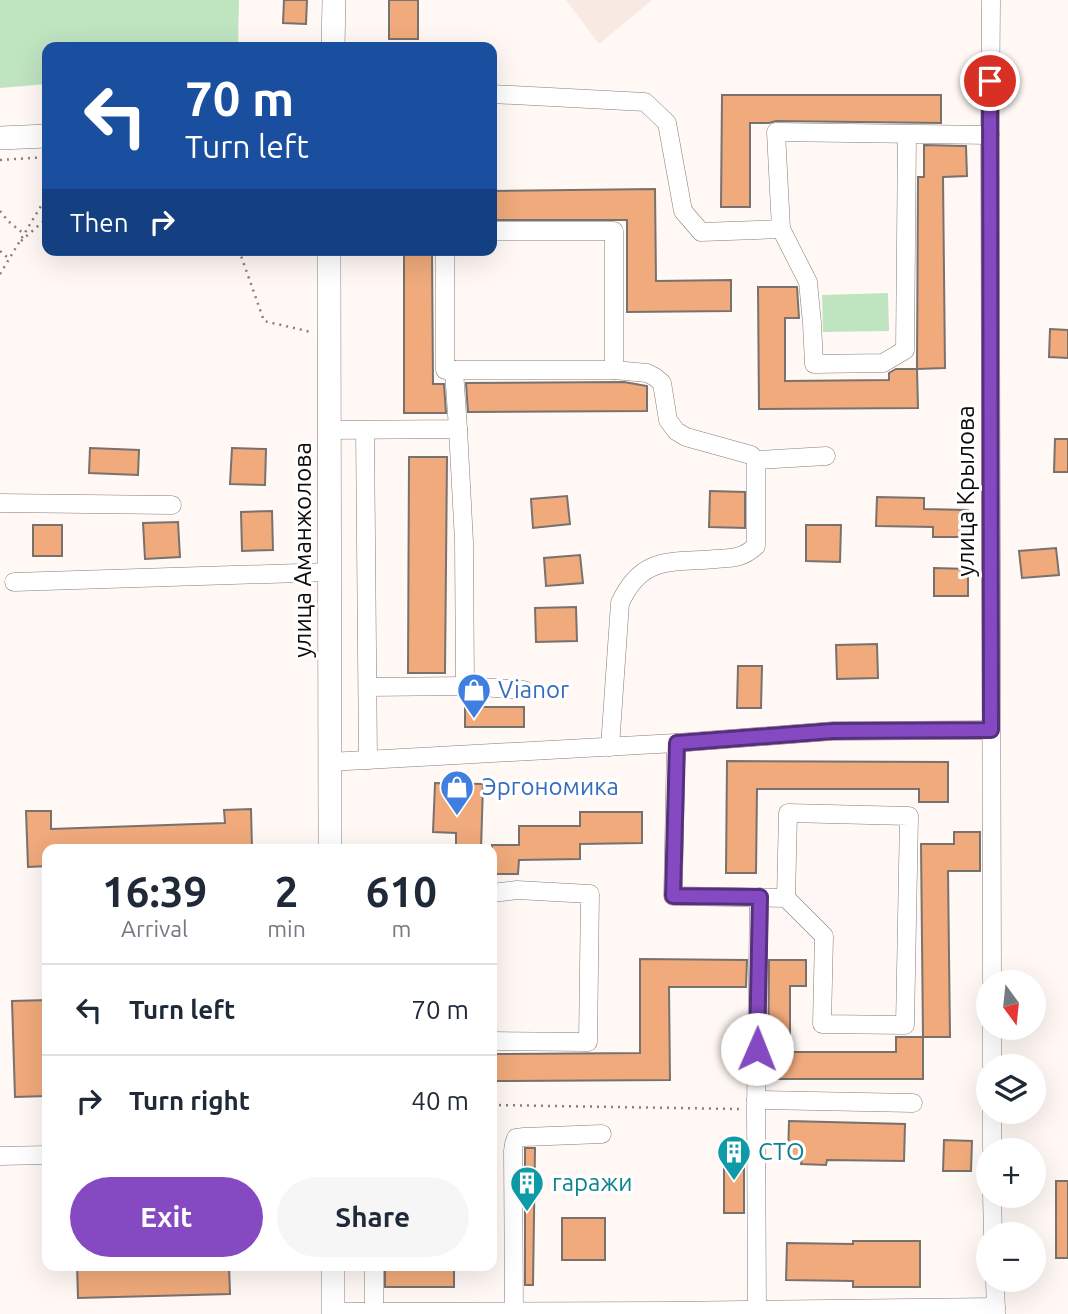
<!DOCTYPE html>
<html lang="en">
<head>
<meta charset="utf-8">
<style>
  :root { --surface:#fff; --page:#f6f6f7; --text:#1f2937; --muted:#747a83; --line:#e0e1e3; --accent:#854ac1 }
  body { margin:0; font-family:Ubuntu,sans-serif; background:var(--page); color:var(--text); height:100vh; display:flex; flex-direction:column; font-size:26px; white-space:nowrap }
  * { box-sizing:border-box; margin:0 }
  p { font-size:23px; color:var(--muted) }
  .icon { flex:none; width:38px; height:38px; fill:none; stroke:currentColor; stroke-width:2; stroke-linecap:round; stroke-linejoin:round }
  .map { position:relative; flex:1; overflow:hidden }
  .side { position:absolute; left:42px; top:844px; width:455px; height:427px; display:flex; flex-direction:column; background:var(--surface); border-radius:14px; box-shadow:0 7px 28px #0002 }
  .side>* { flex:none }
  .banner { position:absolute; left:42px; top:42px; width:455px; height:214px; border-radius:14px; box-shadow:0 7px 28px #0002; background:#1a4fa0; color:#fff; overflow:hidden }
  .needle { width:46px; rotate:165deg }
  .tools { position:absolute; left:976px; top:970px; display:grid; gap:14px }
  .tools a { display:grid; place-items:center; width:70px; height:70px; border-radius:50%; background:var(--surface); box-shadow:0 7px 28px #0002; font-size:35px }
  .pin { position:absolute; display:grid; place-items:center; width:60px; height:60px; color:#fff; margin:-30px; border:4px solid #fff; border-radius:50%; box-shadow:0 2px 7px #0007 }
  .me { position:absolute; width:77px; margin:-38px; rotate:1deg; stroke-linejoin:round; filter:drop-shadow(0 0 5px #0008) }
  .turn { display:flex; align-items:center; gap:24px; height:147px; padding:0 28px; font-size:32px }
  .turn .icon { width:91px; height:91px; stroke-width:2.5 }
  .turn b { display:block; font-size:49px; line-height:60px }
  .then { display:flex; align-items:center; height:66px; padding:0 28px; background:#0003; gap:14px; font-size:26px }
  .eta { display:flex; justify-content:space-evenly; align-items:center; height:119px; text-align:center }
  .eta b { font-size:42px; font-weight:700; line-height:49px }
  .primary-button { display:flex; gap:14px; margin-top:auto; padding:14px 28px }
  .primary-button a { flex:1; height:80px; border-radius:42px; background:var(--accent); color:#fff; font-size:28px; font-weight:700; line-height:80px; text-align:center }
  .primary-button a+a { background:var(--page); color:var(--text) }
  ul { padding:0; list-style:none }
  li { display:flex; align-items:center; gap:21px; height:91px; padding:0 28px; border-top:2px solid var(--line) }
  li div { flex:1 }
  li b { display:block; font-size:26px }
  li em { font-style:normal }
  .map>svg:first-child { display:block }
  .built { fill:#f8eae3 }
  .green { fill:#bfe4c0 }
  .building { fill:#f0aa7b; stroke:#78726f; stroke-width:2 }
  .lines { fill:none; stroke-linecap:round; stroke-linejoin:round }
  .minor-casing { stroke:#847e7a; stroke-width:19 }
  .major-casing { stroke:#847e7a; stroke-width:24 }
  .path { stroke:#85807e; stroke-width:2.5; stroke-dasharray:2 5; stroke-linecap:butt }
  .minor { stroke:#fff; stroke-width:18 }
  .major { stroke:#fff; stroke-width:23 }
  .route-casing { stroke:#56307d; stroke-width:18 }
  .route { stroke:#854ac1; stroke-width:12 }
  .labels { text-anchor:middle; stroke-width:6; stroke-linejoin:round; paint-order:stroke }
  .street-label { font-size:24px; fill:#0d0b0a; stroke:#fff }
  .shop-label { font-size:24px; fill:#366cbe; stroke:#fff; text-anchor:start }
  .culture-label { font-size:24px; fill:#0d838f; stroke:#fff; text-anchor:start }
</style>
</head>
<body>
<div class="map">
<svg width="1068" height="1314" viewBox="0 0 1068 1314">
  <rect width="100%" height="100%" fill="#fff8f4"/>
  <path class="built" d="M566,0H652L599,44Z"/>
  <g class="green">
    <path d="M0,0H239L238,47H47V84L0,88Z"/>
    <path d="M888,293L889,331L823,332L822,295Z"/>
  </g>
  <g class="building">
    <path d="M284,0H307L306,24L283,23Z"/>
    <rect x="389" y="0" width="29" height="39"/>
    <path d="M722,95H941V123L776,121L769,123H750V207H721Z"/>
    <path d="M924,145L966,146L967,176L943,177L945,368L917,369L918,177H924Z"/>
    <path d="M655,189L656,281L731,280V311L627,312V220H492V191Z"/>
    <path d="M404,250H432L433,384H444L446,413H404Z"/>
    <path d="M758,287H797L799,318H785V381L889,380V373L896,369H917L918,408L759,409Z"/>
    <path d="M1050,329L1068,330V358L1049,357Z"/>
    <path d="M624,382L647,386V411L468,412L466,383Z"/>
    <path d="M1055,439H1068V472H1054Z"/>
    <path d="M90,448L139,450L138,475L89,473Z"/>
    <path d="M232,448L266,449L265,485L230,484Z"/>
    <path d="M409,457H447L445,673H408Z"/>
    <path d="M710,491L745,492V528L709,527Z"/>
    <path d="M567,496L570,524L533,528L531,499Z"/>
    <path d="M877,497L924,498V509L968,510L967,537H933V527L876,526Z"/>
    <path d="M272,511L273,550L242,551L241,512Z"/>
    <path d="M178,522L180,557L145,559L143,523Z"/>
    <rect x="33" y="525" width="29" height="31"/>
    <path d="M806,525H841L840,562L806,561Z"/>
    <path d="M1056,548L1059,575L1022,578L1019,551Z"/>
    <path d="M580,555L583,583L546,586L544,558Z"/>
    <path d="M934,568L968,569V596H934Z"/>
    <path d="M576,607L577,641L536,642L535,608Z"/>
    <path d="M877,644L878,678L837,679L836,645Z"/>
    <path d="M738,666H762L761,708H737Z"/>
    <rect x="465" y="707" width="59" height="20"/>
    <path d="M727,761L948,762V802H919V789H757L756,873H726Z"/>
    <path d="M435,783L483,784L481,849H456V833L433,832Z"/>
    <path d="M251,809L252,849H47V866L28,867L26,811H51V829L225,823L224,810Z"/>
    <path d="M580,812H642V843L580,844V859L519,860L518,874H492V845H519V826H580Z"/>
    <path d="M954,832H980V871H948L950,1037H923L921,844H954Z"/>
    <path d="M640,959L747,960L746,987H669L670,1080L492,1081V1054L640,1053Z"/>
    <path d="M769,960H806V986H790V1052H896V1037H923V1079H768Z"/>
    <path d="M47,1000V1032H45L47,1096L15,1097L12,1001Z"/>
    <path d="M789,1121L905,1124L904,1161L827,1160L826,1165L801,1164L802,1159H788Z"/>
    <path d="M944,1140L972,1141L971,1171H943Z"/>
    <path d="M525,1148H535L533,1285H525Z"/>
    <rect x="724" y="1152" width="20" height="61"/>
    <rect x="1056" y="1181" width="12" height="77"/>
    <rect x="562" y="1218" width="43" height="42"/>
    <path d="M853,1241H920V1287H853V1281L786,1280L787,1243L853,1244Z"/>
    <path d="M77,1265H229L230,1294L78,1298Z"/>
    <rect x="385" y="1265" width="69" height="22"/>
  </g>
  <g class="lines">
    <g class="minor-casing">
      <g id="minor">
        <path d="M991,0L990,135L992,982"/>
        <path d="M492,94L645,102L667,123L683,211L701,232L781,229L776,132L990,135"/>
        <path d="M781,229L808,282L812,323L814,364L883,363L905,350L907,135"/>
        <path d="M445,250V370H614V231H492"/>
        <path d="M458,429L464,542L465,686"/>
        <path d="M329,430L458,429L454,370"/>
        <path d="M365,430L368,760"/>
        <path d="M756,460L826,456"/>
        <path d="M0,503L172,505"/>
        <path d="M14,582L330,572"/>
        <path d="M368,687L465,686L524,690"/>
        <path d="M676,743L673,896L786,898L824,936L822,1024L905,1025L909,816L788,813L786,898"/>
        <path d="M610,747L620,603C642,555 671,563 716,559C733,558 743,558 756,546V460L751,455L686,437L676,431L668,420L662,383L655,377L647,373L614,370"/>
        <path d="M329,762L676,743L833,731L991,730"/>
        <path d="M492,893L517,890L590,894L588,1042L492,1041"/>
        <path d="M992,1027V1066"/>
        <path d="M756,1100L913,1103"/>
        <path d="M992,1150V1111"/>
        <path d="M0,1156L47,1155"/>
        <path d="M992,1195L993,1234"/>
        <path d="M374,1265V1311"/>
        <path d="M995,1279L996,1314"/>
        <path d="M757,1310L756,1110L759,897"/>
        <path d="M333,1312L666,1311L996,1307"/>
        <path d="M514,1312L513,1151L514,1144L516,1138L524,1137L602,1134"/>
      </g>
    </g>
    <g class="major-casing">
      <g id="major">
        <path d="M333,47L334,0"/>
        <path d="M0,138L47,136"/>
        <path d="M329,250L330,849"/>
        <path d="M333,1265V1314"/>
      </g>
    </g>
    <g class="path">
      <path d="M0,160L47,157"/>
      <path d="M0,211L8,221L24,234"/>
      <path d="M21,241L47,218"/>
      <path d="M239,250L264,321L311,332"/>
      <path d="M0,251L8,258"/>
      <path d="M0,274L47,196"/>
      <path d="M492,1105L739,1109"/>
    </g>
    <use href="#minor" class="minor"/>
    <use href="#major" class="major"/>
  </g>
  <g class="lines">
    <g class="route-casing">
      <path id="route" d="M757,1049L760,897L673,896L677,743L833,731L991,730L990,81"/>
    </g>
    <use href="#route" class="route"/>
  </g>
  <defs>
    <g id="shop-pin" transform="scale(1.75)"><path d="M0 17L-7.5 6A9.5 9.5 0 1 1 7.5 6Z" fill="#3f7fe0" stroke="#fff"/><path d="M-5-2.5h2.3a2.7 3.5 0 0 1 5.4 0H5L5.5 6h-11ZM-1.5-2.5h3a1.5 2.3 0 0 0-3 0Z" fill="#fff"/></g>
    <g id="building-pin" transform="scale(1.75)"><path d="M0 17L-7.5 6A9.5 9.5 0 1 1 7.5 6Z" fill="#0f9aa8" stroke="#fff"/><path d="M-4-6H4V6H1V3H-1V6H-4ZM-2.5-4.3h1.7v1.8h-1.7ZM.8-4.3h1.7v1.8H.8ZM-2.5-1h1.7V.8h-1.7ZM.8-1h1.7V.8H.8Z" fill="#fff"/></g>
  </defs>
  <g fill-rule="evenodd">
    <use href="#shop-pin" x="474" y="690"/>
    <use href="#shop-pin" x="457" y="787"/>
    <use href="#building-pin" x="734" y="1152"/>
    <use href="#building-pin" x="527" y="1183"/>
  </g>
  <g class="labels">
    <g class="street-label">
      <text transform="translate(966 491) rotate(-90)" y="8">улица Крылова</text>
      <text transform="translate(303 550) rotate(-90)" y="8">улица Аманжолова</text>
    </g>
    <g class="shop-label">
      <text x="498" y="698">Vianor</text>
      <text x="482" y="795">Эргономика</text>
    </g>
    <g class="culture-label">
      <text x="758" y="1160">СТО</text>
      <text x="552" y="1191">гаражи</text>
    </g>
  </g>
</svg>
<div class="tools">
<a><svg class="needle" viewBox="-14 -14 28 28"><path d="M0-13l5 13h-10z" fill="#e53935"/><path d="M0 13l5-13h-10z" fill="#747a83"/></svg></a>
<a><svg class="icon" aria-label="layers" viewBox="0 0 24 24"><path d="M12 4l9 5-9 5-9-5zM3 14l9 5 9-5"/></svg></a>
<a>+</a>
<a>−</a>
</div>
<div class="pin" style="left:990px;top:81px;background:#d93025"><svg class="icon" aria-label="arrive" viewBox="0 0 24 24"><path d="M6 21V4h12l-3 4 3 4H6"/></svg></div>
<svg class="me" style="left:757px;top:1049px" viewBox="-20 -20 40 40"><circle r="19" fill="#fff"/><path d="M0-13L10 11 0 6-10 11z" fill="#854ac1"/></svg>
<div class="banner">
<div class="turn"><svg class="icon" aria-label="left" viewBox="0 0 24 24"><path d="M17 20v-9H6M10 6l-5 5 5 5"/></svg><div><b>70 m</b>Turn left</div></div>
<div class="then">Then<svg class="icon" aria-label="right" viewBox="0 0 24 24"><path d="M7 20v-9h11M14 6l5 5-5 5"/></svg></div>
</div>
<section class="side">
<div class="eta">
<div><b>16:39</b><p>Arrival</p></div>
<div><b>2</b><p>min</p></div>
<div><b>610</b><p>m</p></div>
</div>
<ul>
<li><svg class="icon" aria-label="left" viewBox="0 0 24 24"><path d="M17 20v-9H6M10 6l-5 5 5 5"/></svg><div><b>Turn left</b></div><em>70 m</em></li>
<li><svg class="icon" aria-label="right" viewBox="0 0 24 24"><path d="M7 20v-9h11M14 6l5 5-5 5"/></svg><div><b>Turn right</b></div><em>40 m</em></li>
</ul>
<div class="primary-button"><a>Exit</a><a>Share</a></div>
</section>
</div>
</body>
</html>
